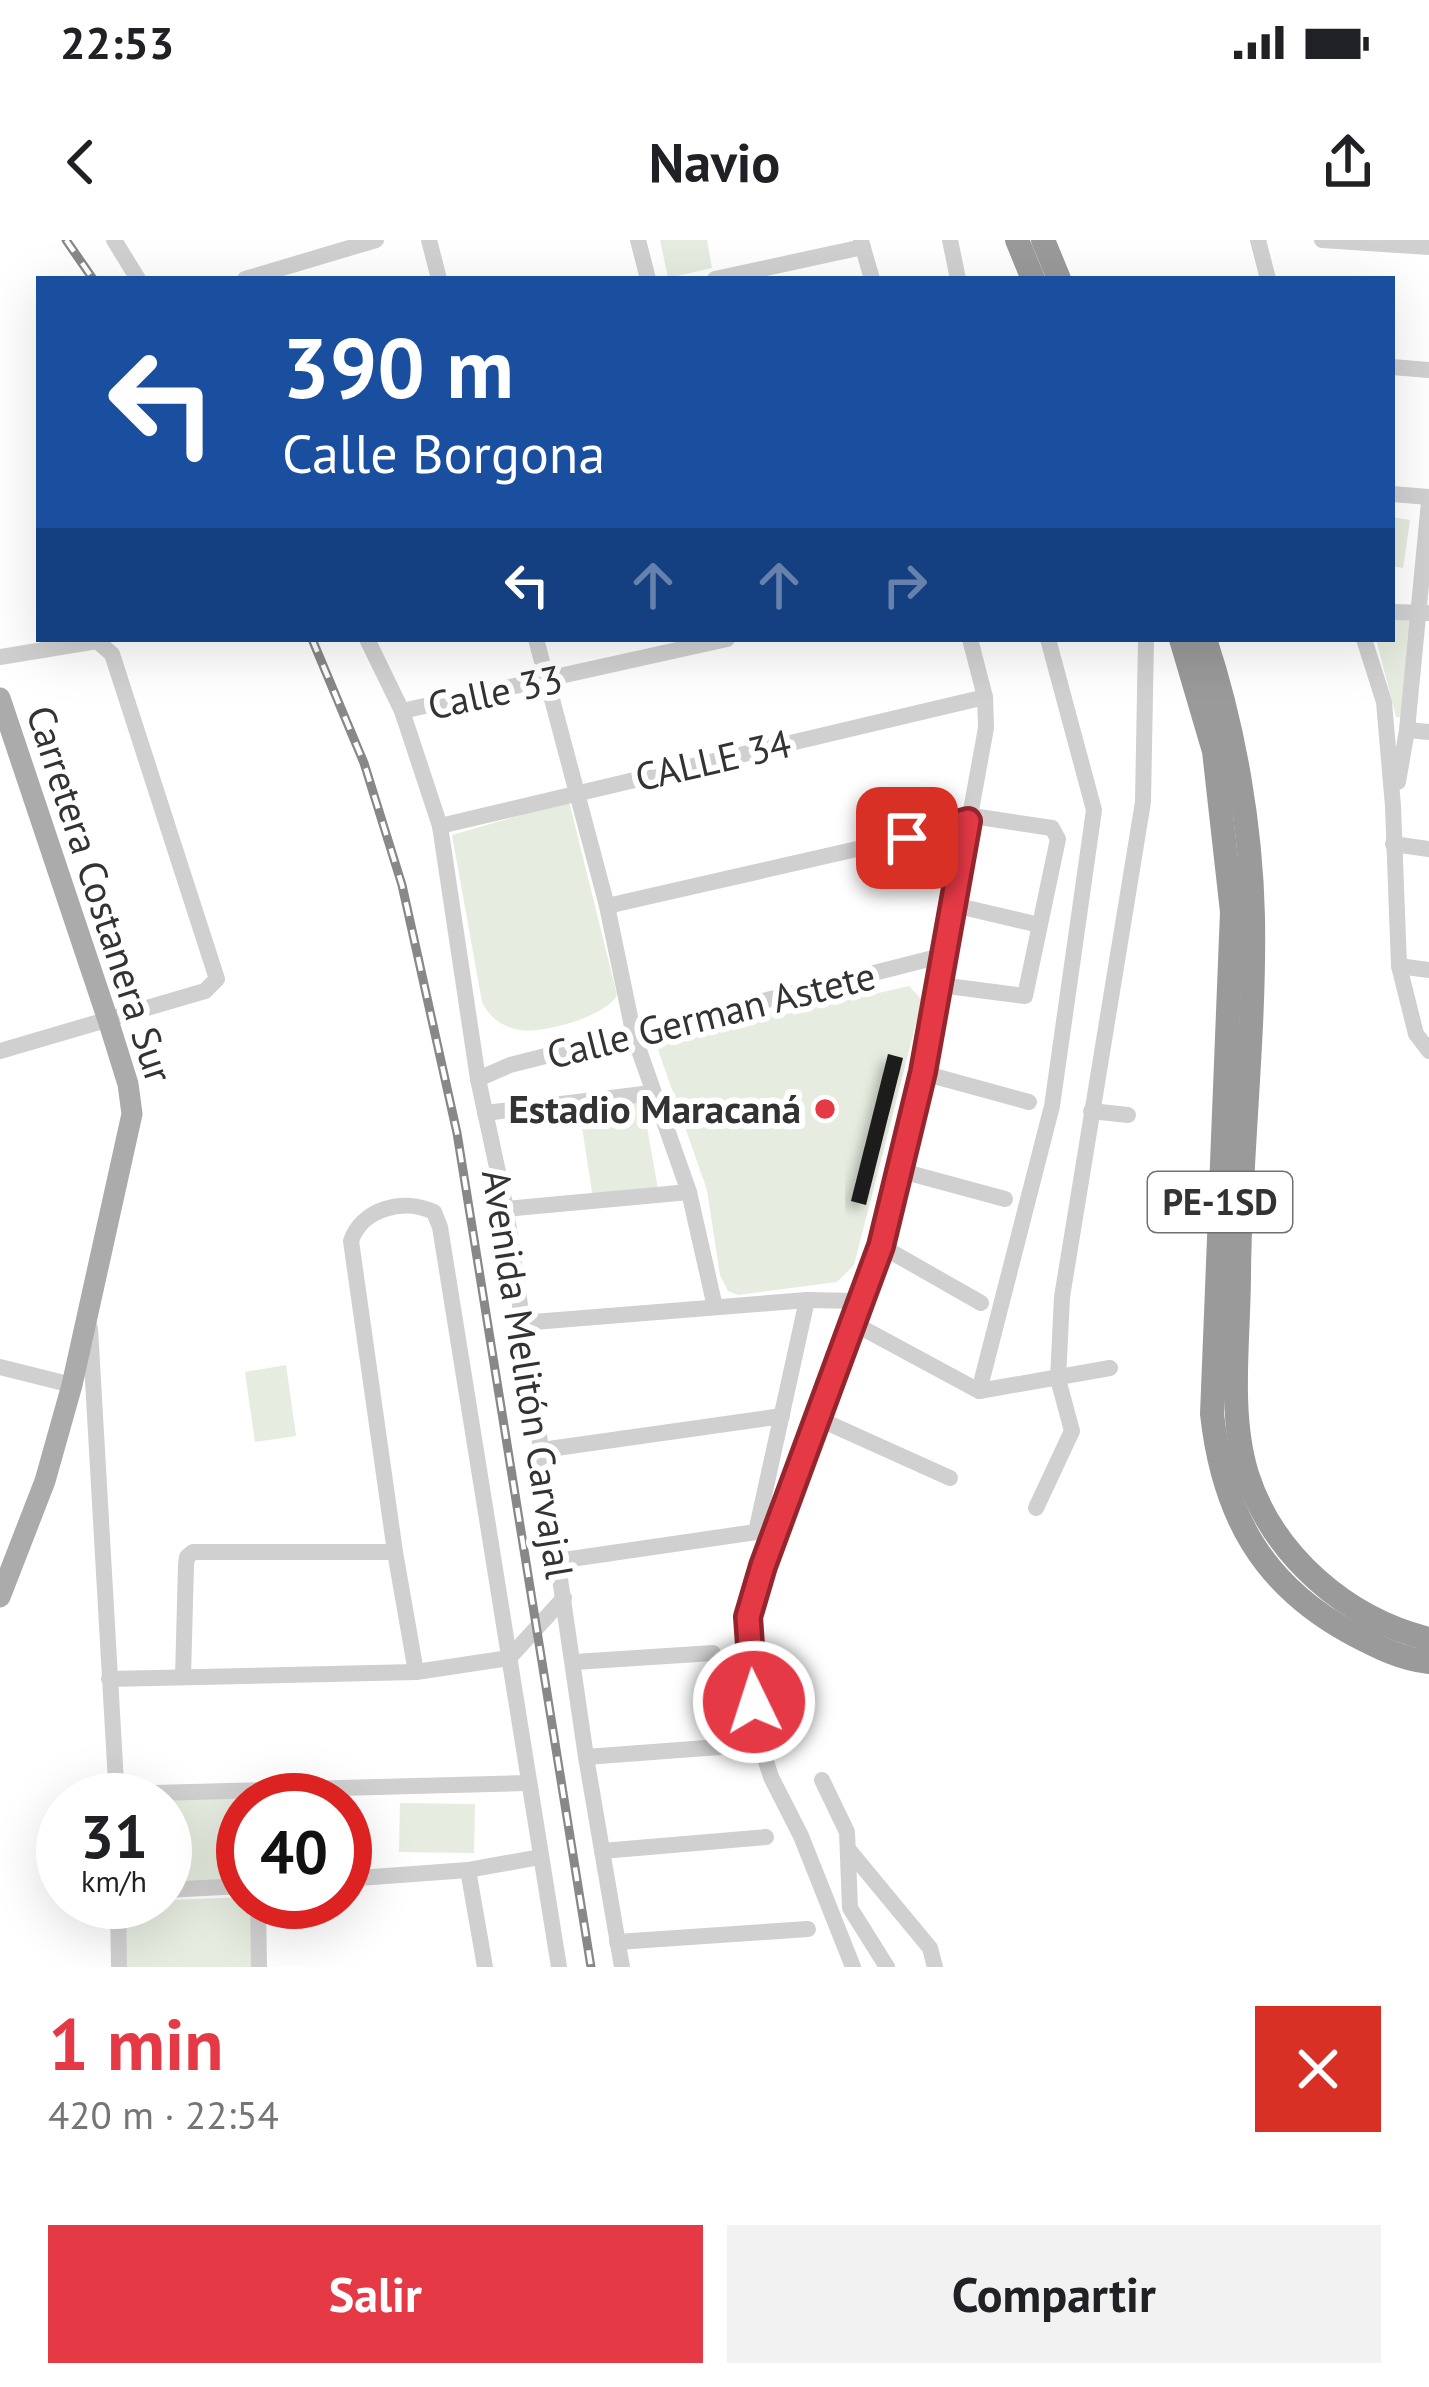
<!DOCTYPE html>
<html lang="es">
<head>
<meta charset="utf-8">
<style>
  :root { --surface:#fff; --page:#f2f2f2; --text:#202124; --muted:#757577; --accent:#e63946 }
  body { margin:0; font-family:"PT Sans",sans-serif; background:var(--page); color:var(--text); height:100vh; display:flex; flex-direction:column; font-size:45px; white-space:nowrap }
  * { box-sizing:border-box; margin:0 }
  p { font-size:39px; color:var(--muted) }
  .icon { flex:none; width:66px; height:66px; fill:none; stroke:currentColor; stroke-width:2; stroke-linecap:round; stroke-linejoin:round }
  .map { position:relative; height:1727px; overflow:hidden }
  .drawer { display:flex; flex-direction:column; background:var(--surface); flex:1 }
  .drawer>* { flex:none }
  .banner { position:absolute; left:36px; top:36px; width:1359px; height:366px; border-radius:0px; box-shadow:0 12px 48px #0002; background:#1a4fa0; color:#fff; overflow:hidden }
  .speed { position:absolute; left:36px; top:1533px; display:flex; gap:24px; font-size:60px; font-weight:700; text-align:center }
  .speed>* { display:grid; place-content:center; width:156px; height:156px; border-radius:50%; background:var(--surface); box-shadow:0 12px 48px #0002; line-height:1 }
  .speed small { font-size:30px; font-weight:400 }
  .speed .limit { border:18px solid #d22; background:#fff; color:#111 }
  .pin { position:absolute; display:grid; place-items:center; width:102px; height:102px; color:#fff; margin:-51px; border-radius:24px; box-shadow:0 6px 18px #0006 }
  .me { position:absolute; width:132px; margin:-66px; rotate:356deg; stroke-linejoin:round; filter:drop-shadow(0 0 9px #0008) }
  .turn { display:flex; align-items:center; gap:42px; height:252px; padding:0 48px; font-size:54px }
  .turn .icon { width:156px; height:156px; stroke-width:2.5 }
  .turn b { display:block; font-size:84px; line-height:102px }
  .lanes { display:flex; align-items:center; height:114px; padding:0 48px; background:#0003; justify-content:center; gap:60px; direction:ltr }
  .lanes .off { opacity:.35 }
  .round { display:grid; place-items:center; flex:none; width:126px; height:126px; border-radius:0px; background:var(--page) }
  .head { display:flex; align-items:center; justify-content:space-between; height:204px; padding:0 48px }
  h1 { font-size:72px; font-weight:600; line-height:90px; color:var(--accent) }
  .cta { display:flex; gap:24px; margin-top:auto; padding:24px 48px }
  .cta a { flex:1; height:138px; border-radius:0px; background:var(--accent); color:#fff; font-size:48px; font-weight:600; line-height:138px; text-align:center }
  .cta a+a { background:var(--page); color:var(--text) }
  .status { display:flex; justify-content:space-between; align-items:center; height:84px; padding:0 60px; background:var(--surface); direction:ltr }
  .status svg { height:33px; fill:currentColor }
  header { display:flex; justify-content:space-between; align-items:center; height:156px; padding:0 48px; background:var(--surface); font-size:54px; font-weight:600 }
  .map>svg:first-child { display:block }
  .green { fill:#e6ecdf }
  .building { fill:#1a1a1a; filter:url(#shadow) }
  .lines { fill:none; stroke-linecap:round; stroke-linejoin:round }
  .minor { stroke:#d0d0d0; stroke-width:16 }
  .major { stroke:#ababab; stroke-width:21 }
  .highway { stroke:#9a9a9a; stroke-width:24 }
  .rail-casing { stroke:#888; stroke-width:9 }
  .rail { stroke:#fff; stroke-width:4.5; stroke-dasharray:14; stroke-linecap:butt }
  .route-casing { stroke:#96252e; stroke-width:30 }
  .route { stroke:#e63946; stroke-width:21 }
  .poi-dot { fill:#e63946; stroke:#fff; stroke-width:4.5 }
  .labels { text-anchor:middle; stroke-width:12; stroke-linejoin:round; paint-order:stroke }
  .shield { fill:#fff; stroke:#707070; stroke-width:3 }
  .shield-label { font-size:36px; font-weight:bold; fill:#333 }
  .street-label { font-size:39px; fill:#333; stroke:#fff }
  .poi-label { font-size:39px; font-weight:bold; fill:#333; stroke:#fff; text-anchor:end }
</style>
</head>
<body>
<div class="status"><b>22:53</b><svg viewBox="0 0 49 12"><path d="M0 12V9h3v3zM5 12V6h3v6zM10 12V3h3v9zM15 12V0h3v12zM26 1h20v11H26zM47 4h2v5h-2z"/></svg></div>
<header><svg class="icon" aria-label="back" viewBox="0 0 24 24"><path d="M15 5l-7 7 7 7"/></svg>Navio<svg class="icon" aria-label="share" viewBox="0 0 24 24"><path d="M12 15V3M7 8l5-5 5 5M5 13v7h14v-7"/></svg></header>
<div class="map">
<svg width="1429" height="1727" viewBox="0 0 1429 1727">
  <defs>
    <filter id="shadow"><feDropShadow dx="-5.5" dy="5.5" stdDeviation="6" flood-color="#0004"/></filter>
  </defs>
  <rect width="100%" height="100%" fill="#fff"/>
  <g class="green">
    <path d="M660,0H707L712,28L668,38Z"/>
    <path d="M1392,277L1410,280L1403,328L1392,326Z"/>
    <path d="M1392,373L1413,375L1403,478L1396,477L1376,399H1392Z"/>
    <path d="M569,561L617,755C607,776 543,794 520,790C502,787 489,777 482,762L452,595Z"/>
    <path d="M909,746L922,760L854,1025L837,1042L738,1055L728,1051L720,1035L707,950L656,804L662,798L770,772L778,776Z"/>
    <path d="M642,859L658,949L593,958L579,868Z"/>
    <path d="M286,1125L296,1196L255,1202L245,1132Z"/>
    <path d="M243,1557V1641L165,1643V1560Z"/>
    <path d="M400,1563L475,1564L474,1613L399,1612Z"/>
    <path d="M243,1657V1662H251L253,1727H126L125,1662Z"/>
  </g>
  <path class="building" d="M888,814L903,818L866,965L851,961Z"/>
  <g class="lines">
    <g class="minor">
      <path d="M114,0L138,39"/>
      <path d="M429,0L439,39"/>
      <path d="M638,0L648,39"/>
      <path d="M950,0L958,39"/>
      <path d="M1258,0L1268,39"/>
      <path d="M1322,0L1429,7"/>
      <path d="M861,1L872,39"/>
      <path d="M245,39L376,0"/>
      <path d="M715,39L863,7"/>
      <path d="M1392,127L1429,130"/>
      <path d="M1392,254L1429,257"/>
      <path d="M1392,372L1427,373"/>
      <path d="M367,399L402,471L440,586L478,839L506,969L586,1517L622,1727"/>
      <path d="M536,399L607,666L634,796L689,952L715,1067"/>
      <path d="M1364,399L1384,462L1393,566L1399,726L1416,794L1429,811"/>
      <path d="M0,417L97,401L112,414L217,739L205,751L0,811"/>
      <path d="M402,471L727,399"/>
      <path d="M1407,490L1429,492"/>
      <path d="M1398,542L1407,490L1429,262"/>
      <path d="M440,586L985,457"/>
      <path d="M1393,604L1429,609"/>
      <path d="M954,665L1039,685"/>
      <path d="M607,666L949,588L979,577L1052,588L1058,599L1025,756L940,745"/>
      <path d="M1399,726L1429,730"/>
      <path d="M923,833L1029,862"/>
      <path d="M478,839L510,825L945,715"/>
      <path d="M1091,871L1128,875"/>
      <path d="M485,873L652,853"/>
      <path d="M898,930L1005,959"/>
      <path d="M506,969L689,952"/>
      <path d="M881,1006L981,1063"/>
      <path d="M521,1083L807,1060L858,1061"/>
      <path d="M853,1083L979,1151L1110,1128"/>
      <path d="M90,1088L117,1560"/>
      <path d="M0,1127L72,1145"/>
      <path d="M979,1151L1052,866L1094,570L1048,399"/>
      <path d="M819,1179L950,1238"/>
      <path d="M542,1210L782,1176"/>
      <path d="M1036,1268L1072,1191L1058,1139L1062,1057L1143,562L1146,399"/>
      <path d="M557,1321L756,1292L807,1060"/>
      <path d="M509,1418L564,1358"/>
      <path d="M575,1422L713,1413"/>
      <path d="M416,1432L395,1312L351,1001C362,968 404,958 434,972L440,987L559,1727"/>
      <path d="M183,1437L186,1325L187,1317L193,1312H395"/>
      <path d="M109,1439L416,1432L509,1418"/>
      <path d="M586,1517L733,1506"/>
      <path d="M822,1540L847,1592L850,1668L887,1727"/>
      <path d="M117,1554L527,1543"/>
      <path d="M848,1609L930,1708L935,1727"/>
      <path d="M602,1611L766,1597"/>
      <path d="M468,1630L485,1727"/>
      <path d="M345,1639L468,1630L540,1617"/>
      <path d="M165,1650L243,1646"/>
      <path d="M118,1662L119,1727"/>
      <path d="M258,1662L259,1727"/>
      <path d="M617,1702L808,1689"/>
      <path d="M853,1727L801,1596L771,1537L755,1487L748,1377L763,1326L881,1006L923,833L986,488L985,457L970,399"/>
    </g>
    <path class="major" d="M0,458L108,780L128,844L132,874L72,1145L45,1241L0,1357"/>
    <g class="highway">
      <path d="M1017,0L1033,39"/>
      <path d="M1043,0L1059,39"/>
      <path d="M1181,399L1214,511L1232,672L1212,1174C1223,1273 1261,1344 1351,1393C1376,1406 1400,1419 1429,1422"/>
      <path d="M1205,399C1234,487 1251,585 1253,677C1255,796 1240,915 1239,1034C1239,1097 1228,1173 1247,1234C1273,1316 1347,1379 1429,1399"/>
    </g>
    <g class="rail-casing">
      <g id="rail">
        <path d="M66,0L93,39"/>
        <path d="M312,399L364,523L402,645L457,893L591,1727"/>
      </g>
    </g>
    <use href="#rail" class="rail"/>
  </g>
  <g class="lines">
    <g class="route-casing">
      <path id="route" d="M754,1462L748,1377L763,1326L881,1006L923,832L968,581L907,598"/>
    </g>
    <use href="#route" class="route"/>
  </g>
  <circle class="poi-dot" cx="825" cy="869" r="12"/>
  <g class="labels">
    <rect class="shield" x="1148" y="932" width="144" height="60" rx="9"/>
    <g class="shield-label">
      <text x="1220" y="975">PE-1SD</text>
    </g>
    <g class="street-label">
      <text transform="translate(495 452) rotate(-12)" y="14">Calle 33</text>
      <text transform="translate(713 520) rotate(-13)" y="14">CALLE 34</text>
      <text transform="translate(100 654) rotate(72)" y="14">Carretera Costanera Sur</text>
      <text transform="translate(711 775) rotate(-14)" y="14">Calle German Astete</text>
      <text transform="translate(528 1134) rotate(81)" y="14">Avenida Melitón Carvajal</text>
    </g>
    <g class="poi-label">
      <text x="801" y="883">Estadio Maracaná</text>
    </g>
  </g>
</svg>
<div class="speed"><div>31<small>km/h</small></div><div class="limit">40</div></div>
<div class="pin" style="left:907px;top:598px;background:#d93025"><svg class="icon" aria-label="arrive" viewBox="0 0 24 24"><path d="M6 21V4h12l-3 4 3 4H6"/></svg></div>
<svg class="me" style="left:754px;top:1462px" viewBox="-20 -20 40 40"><circle r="17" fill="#e63946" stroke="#fff" stroke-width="3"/><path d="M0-11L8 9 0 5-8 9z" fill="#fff"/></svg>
<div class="banner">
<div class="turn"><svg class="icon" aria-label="left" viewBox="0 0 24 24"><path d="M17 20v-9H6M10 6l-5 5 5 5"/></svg><div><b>390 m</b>Calle Borgona</div></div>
<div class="lanes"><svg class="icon" aria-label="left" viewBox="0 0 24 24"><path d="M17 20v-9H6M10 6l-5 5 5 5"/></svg><svg class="icon off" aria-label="ahead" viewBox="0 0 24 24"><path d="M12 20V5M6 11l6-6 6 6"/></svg><svg class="icon off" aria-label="ahead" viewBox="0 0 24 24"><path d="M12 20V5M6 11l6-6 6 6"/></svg><svg class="icon off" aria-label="right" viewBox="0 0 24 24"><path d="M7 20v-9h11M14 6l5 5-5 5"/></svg></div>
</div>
</div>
<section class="drawer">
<div class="head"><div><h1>1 min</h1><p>420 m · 22:54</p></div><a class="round" style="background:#d93025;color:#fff"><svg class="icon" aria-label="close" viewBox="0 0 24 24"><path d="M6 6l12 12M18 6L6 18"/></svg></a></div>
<div class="cta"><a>Salir</a><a>Compartir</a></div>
</section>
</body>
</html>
